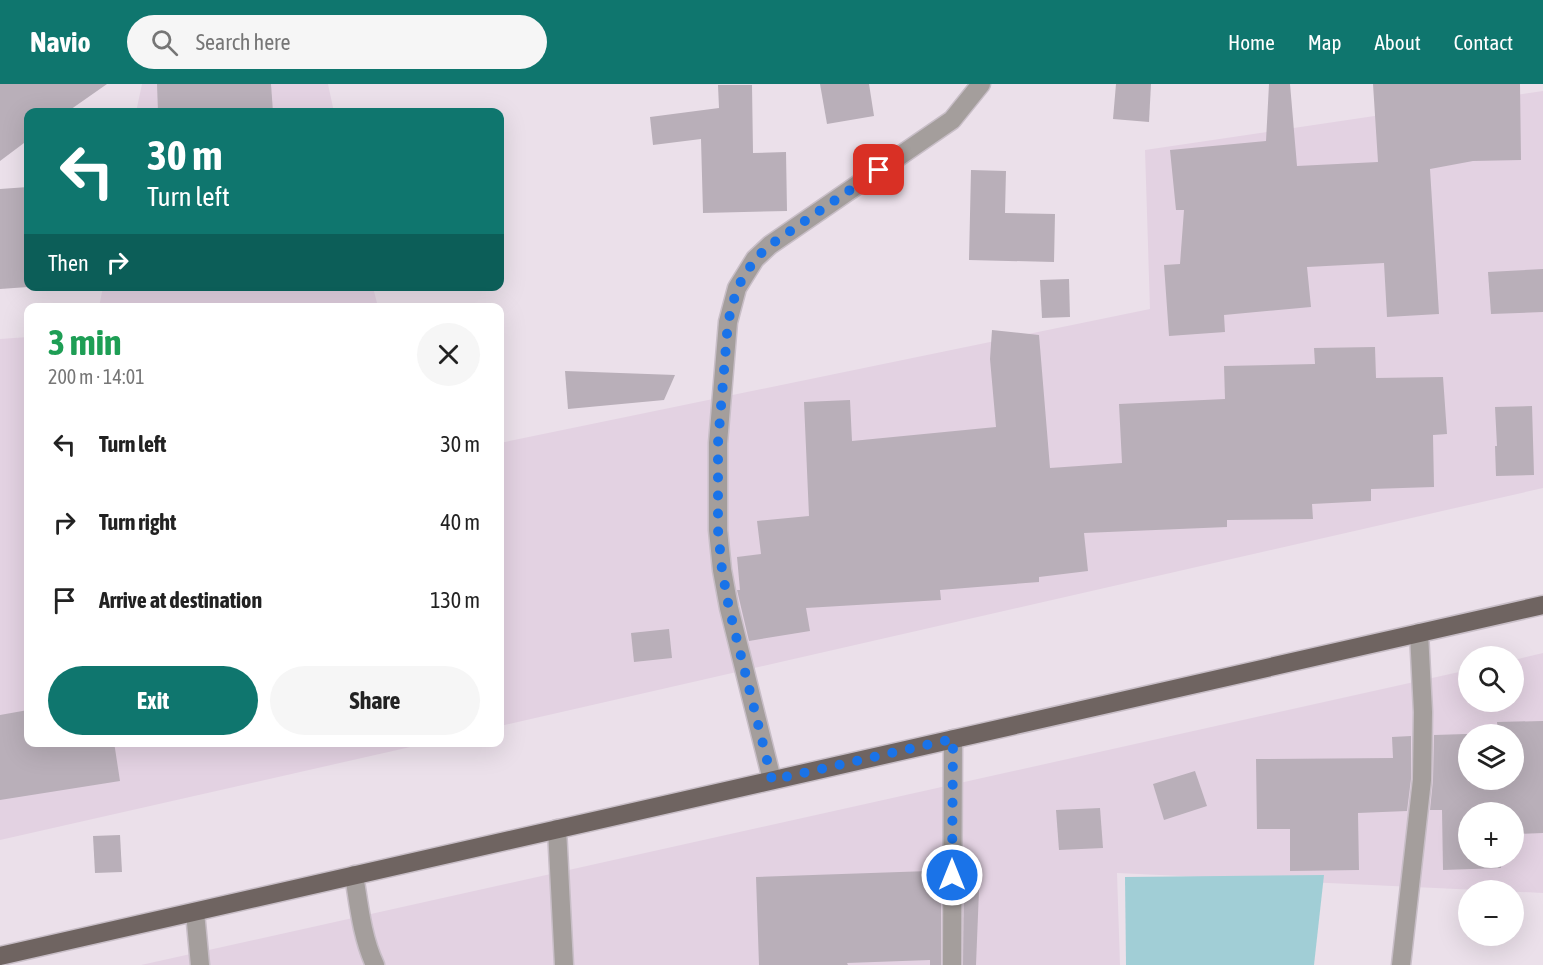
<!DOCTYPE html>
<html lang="en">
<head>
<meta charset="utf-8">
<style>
  :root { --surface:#fff; --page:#f6f6f6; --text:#222; --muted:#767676; --accent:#0f766e }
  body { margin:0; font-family:"Asap Condensed",sans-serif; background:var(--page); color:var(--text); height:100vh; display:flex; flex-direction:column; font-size:22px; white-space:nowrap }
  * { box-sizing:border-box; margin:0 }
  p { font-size:20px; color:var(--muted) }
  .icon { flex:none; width:33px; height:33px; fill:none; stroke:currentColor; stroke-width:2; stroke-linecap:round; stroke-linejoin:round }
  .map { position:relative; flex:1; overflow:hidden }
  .drawer { position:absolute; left:24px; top:219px; width:480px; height:444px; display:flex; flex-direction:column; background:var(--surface); border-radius:12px; box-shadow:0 6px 24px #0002 }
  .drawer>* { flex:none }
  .banner { position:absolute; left:24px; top:24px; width:480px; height:183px; border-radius:12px; box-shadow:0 6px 24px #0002; background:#0f766e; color:#fff; overflow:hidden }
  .fabs { position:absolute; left:1458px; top:562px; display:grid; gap:12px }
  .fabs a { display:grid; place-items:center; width:66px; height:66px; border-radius:50%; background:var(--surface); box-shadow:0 6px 24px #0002; font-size:30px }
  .pin { position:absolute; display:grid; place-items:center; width:51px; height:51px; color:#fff; margin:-26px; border-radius:12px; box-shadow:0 3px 9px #0006 }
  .me { position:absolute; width:66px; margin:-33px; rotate:0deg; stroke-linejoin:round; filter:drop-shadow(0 0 4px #0008) }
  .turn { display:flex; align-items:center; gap:21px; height:126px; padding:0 24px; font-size:27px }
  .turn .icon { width:78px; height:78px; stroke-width:2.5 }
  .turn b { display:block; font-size:42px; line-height:51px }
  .then { display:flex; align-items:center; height:57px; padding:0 24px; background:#0003; gap:12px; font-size:22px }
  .round { display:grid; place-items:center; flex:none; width:63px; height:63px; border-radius:32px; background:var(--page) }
  .head { display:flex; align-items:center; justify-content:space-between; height:102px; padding:0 24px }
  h1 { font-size:36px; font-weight:700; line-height:45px; color:#1e9e55 }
  .action { display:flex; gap:12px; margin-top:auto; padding:12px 24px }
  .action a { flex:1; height:69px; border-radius:36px; background:var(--accent); color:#fff; font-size:24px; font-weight:700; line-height:69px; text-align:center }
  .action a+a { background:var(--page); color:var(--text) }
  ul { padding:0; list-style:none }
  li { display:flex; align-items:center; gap:18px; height:78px; padding:0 24px }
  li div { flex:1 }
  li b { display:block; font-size:22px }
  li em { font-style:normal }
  header { display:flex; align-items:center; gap:36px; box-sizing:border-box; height:84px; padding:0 30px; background:var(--accent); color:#fff }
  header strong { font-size:28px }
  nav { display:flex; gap:33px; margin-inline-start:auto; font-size:21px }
  .search { width:420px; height:54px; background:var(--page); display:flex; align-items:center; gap:15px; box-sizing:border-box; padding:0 21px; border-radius:33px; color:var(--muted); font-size:22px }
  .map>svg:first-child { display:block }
  .built { fill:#e3d2e2; fill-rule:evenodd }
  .water { fill:#a1ced6 }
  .building { fill:#b9afb9; fill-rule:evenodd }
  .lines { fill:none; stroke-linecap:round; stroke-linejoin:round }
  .lane-casing { stroke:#c8bec7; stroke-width:21 }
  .street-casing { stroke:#c8bec7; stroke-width:21 }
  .primary-casing { stroke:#c8bec7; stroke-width:21 }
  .lane { stroke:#a49e9c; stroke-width:18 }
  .street { stroke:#a49e9c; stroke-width:18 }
  .primary { stroke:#6f6461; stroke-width:18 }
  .route { stroke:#1a73e8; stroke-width:10; stroke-dasharray:0 18 }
</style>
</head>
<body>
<header>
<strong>Navio</strong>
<div class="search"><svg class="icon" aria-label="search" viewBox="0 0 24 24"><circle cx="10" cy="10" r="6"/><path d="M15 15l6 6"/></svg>Search here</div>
<nav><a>Home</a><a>Map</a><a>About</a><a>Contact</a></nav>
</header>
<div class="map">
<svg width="1543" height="881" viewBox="0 0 1543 881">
  <rect width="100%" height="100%" fill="#ebe0ea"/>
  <g class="built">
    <path d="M142,0H328L334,28H136Z"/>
    <path d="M1543,7V404L500,642V359L1150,225L1145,66Z"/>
    <path d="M103,203H373L378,223H99Z"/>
    <path d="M28,253V658L428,659L0,756V255Z"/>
    <path d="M1543,569V809L1117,789L1120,881H141L1468,586V618H1514V576ZM1468,651H1514V696H1468ZM1468,729H1514V774H1468Z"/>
  </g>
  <path class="water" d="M1324,791L1314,881H1126L1125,793Z"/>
  <g class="building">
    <path d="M0,0H107L67,28H28V56L0,77Z"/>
    <path d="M157,0H271L273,28H158Z"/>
    <path d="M820,0H869L874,32L827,40Z"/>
    <path d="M1116,0H1151L1149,38L1113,35Z"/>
    <path d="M1269,0H1290L1297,82L1378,78L1373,0H1520L1521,76L1473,77L1430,85L1439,230L1387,233L1384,179L1307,183L1311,223L1224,231L1225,248L1169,252L1164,181L1180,180L1184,126H1176L1170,66L1266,57Z"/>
    <path d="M718,1H752L753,69L786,68L787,127L703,129L701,55L653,61L650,33L719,24Z"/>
    <path d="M971,86L1006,87L1005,129L1055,130L1054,178L969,176Z"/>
    <path d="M28,103V203L0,205V105Z"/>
    <path d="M1543,185V228L1491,230L1488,188Z"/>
    <path d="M1069,195L1070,233L1042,234L1040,196Z"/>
    <path d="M992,246L1039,251L1050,384L1122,379L1119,320L1225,315L1224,282L1315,280L1314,264L1375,263L1376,294L1443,293L1447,350L1433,351L1434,403L1371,405V417L1312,420L1313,435L1227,436V443L1084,449L1088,487L1039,493V498L940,506L941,516L806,524L810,547L749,557L737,506H740L737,473L761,470L757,437L809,432L804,318L850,316L852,357L996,343L990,275Z"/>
    <path d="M565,287L675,291L664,316L568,325Z"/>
    <path d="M1532,322L1534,391L1496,392L1495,362H1497L1495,323Z"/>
    <path d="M669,545L672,574L634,578L631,549Z"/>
    <path d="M28,626V658H114L120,697L0,716V631Z"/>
    <path d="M1543,637V749L1514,750V729H1468V774H1500L1501,784L1443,786L1442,726H1430L1433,696L1434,651L1498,649L1497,638ZM1468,651H1514V696H1468Z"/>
    <path d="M1411,652V695L1407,727L1358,729L1359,786L1290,787V745H1257L1256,675L1393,674L1392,653Z"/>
    <path d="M1195,687L1207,722L1164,736L1153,700Z"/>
    <path d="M1100,724L1103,764L1059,766L1056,726Z"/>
    <path d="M120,751L122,788L95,789L93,752Z"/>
    <path d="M929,779L941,780V881H930V876L847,879L848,881H759L756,793L929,787Z"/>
    <path d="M964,780L980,781L976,881H963Z"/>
  </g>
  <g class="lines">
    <g class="lane-casing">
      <g id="lane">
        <path d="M557,745L564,881"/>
        <path d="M354,791C359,822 362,853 375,881"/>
        <path d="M195,828L200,881"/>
      </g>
    </g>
    <g class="street-casing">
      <g id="street">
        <path d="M772,696L729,524L722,486L718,446V359L728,238L737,204L755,175L770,161L952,36L981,0"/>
        <path d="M952,881L953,655"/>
        <path d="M1401,881L1422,696L1423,628L1419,549"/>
      </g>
    </g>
    <g class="primary-casing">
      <path id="primary" d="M0,872L1543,521"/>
    </g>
    <use href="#lane" class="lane"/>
    <use href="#street" class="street"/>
    <use href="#primary" class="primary"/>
  </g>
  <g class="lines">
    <path class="route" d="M879,86L770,161L755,175L737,204L728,238L718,359V446L722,486L729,524L772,696L953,655L952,791"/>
  </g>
</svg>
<div class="fabs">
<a><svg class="icon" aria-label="search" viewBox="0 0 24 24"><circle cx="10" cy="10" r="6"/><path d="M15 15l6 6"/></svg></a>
<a><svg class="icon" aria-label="layers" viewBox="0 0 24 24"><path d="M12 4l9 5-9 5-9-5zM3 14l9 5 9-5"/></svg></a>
<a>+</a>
<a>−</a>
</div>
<div class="pin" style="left:879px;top:86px;background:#d93025"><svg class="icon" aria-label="arrive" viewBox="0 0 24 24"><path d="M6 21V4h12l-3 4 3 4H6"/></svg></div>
<svg class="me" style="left:952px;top:791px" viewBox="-20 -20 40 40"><circle r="17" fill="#1a73e8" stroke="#fff" stroke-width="3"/><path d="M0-11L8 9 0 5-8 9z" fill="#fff"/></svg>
<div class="banner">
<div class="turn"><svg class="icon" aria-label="left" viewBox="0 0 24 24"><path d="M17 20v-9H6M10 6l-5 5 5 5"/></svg><div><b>30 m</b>Turn left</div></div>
<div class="then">Then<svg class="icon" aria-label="right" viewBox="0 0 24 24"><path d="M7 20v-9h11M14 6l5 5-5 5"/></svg></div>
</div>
<section class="drawer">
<div class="head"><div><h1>3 min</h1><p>200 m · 14:01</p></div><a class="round"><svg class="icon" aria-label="close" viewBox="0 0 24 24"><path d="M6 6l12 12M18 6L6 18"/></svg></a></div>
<ul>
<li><svg class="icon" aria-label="left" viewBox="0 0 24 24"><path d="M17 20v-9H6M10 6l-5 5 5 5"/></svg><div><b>Turn left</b></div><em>30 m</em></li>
<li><svg class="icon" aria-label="right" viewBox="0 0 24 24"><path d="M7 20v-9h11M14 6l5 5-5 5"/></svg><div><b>Turn right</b></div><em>40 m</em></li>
<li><svg class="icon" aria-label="arrive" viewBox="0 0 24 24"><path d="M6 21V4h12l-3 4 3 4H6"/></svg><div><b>Arrive at destination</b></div><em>130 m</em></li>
</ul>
<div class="action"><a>Exit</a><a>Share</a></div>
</section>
</div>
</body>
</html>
